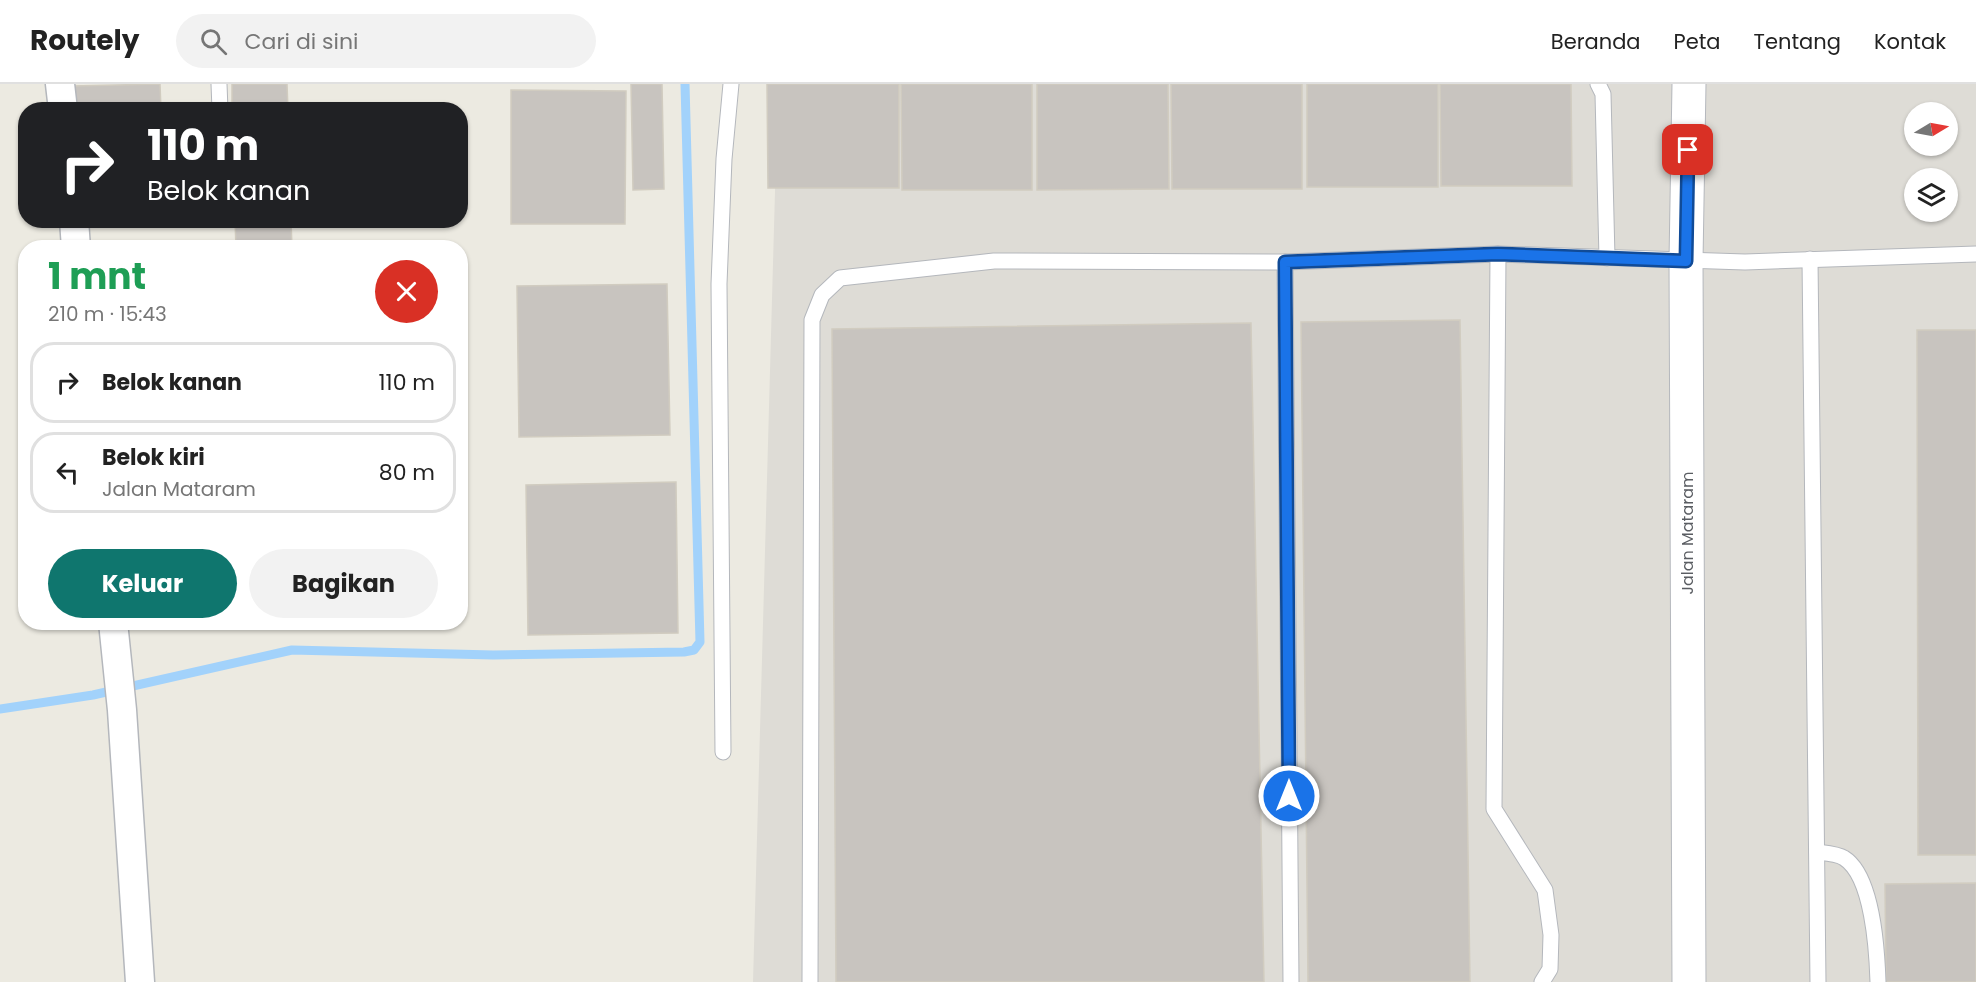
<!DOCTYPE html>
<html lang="id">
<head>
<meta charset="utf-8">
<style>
  :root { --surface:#fff; --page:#f2f2f2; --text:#222; --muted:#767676; --line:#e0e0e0; --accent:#0f766e }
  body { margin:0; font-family:Poppins,sans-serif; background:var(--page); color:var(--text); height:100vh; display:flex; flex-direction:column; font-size:22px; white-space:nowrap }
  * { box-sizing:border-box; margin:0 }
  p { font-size:20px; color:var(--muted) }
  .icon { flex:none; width:33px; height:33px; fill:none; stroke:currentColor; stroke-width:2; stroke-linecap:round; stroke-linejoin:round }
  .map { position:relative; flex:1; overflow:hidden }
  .drawer { position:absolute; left:18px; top:156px; width:450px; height:390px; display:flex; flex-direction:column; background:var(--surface); border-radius:24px; box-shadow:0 2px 4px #0004 }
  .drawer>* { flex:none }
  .banner { position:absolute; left:18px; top:18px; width:450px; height:126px; border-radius:24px; box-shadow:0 2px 4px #0004; background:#202124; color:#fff; overflow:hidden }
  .needle { width:39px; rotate:80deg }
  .fabs { position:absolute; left:1904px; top:18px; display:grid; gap:12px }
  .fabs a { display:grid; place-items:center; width:54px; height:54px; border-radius:50%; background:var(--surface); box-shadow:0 2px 4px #0004; font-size:30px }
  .pin { position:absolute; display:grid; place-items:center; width:51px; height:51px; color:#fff; margin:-26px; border-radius:12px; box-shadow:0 3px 9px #0006 }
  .me { position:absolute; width:66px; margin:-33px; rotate:0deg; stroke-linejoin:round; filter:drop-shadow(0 0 4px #0008) }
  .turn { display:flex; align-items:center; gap:21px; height:126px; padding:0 30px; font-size:27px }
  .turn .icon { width:78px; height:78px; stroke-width:2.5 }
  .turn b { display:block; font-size:42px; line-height:51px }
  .round { display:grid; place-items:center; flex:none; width:63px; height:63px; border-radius:32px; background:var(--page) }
  .headline { display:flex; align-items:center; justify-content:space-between; height:102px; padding:0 30px }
  h1 { font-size:36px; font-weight:700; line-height:45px; color:#1e9e55 }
  .cta { display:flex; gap:12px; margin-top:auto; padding:12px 30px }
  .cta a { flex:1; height:69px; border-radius:36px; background:var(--accent); color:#fff; font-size:24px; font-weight:700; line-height:69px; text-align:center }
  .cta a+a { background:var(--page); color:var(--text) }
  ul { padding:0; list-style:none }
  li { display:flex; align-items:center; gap:18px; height:81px; margin:0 12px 9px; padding:0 18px; border:3px solid var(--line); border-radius:24px }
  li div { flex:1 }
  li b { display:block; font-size:22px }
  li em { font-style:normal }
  header { display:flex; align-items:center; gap:36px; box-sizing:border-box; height:84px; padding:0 30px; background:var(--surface); border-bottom:2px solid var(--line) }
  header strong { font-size:28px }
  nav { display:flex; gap:33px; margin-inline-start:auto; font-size:21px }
  .search { width:420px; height:54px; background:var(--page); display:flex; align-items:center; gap:15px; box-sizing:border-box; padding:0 21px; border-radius:33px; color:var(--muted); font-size:22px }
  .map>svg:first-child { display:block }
  .industrial { fill:#dedcd6; fill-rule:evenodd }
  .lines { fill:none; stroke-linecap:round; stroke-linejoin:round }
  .stream { stroke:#a2d2fb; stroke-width:9 }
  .building { fill:#c8c4bf; stroke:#d1ccc0; stroke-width:1.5 }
  .service-casing { stroke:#b4b7bc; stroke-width:17 }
  .minor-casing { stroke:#b4b7bc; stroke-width:31 }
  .secondary-casing { stroke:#b5b8bd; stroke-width:35 }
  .service { stroke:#fff; stroke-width:15 }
  .minor { stroke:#fff; stroke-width:28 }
  .secondary { stroke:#fff; stroke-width:33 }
  .route-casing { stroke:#114b97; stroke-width:15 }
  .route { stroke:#1a73e8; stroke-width:10 }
  .labels { text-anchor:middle; stroke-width:6; stroke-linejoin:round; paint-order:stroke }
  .street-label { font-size:16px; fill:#5a5d62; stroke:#fff }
</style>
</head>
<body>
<header>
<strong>Routely</strong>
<div class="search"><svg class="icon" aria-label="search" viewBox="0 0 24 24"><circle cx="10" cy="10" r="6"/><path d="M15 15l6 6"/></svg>Cari di sini</div>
<nav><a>Beranda</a><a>Peta</a><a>Tentang</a><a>Kontak</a></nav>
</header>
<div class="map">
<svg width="1976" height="898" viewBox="0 0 1976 898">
  <rect width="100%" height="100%" fill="#eceae1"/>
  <path class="industrial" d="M778,0H1976V898H753ZM1914,28H1947V62H1914ZM1914,94H1947V128H1914Z"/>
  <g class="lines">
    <path class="stream" d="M0,625L93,611L292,566L493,571L684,568L694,566L700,558L685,0"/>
  </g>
  <g class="building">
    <path d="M160,0L161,26H73L72,2Z"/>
    <path d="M232,0H287L288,26H232Z"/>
    <path d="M631,0H662L664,105L633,106Z"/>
    <path d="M767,0H899V104H768Z"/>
    <path d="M901,0H1032V106H902Z"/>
    <path d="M1037,0H1168L1169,105L1037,106Z"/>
    <path d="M1171,0H1302V105H1172Z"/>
    <rect x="1307" y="0" width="131" height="103"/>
    <path d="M1440,0H1571L1572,102H1441Z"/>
    <path d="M511,6L626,7L625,140H511Z"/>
    <path d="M235,136H291L292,164H236Z"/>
    <path d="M667,200L670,351L519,353L517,202Z"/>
    <path d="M1460,236L1470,898H1308L1301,238Z"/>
    <path d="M1251,239L1264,898H836L832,245Z"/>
    <path d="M1917,246H1976V771H1918Z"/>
    <path d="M676,398L678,549L528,551L526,401Z"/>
    <path d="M1976,799V898H1886L1885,800Z"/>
  </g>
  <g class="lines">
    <g class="service-casing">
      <g id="service">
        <path d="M219,0L220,26"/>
        <path d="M1598,0L1603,10L1607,174"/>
        <path d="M1498,170L1494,725L1545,806L1551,851L1550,885L1542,898"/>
        <path d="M1810,175L1818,898"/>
        <path d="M1285,178L1291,898"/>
        <path d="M723,668L719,200L724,75L731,0"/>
        <path d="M1817,768C1825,769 1838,770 1844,774C1873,792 1877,867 1878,898"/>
        <path d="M810,898L812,236L822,211L840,194L994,177L1285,178L1498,170L1745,178L1976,170"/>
      </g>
    </g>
    <g class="minor-casing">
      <g id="minor">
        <path d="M60,0L63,26"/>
        <path d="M74,136L76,164"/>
        <path d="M113,538L122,626L140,898"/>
      </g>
    </g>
    <g class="secondary-casing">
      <path id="secondary" d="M1689,898L1686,177L1689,0"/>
    </g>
    <use href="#service" class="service"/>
    <use href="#minor" class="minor"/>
    <use href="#secondary" class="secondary"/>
  </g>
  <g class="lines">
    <g class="route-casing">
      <path id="route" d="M1289,712L1285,178L1498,170L1686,177L1688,66"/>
    </g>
    <use href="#route" class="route"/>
  </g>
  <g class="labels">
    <g class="street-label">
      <text transform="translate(1687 449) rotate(-90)" y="6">Jalan Mataram</text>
    </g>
  </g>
</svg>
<div class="fabs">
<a><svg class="needle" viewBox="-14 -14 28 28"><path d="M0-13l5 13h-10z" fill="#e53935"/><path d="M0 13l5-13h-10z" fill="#767676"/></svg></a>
<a><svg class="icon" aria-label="layers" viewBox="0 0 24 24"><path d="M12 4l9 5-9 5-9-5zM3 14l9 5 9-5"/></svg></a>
</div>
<div class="pin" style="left:1688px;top:66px;background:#d93025"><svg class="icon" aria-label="arrive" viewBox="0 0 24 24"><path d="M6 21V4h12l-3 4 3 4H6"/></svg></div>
<svg class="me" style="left:1289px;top:712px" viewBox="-20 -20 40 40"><circle r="17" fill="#1a73e8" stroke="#fff" stroke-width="3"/><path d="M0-11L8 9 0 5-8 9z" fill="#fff"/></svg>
<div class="banner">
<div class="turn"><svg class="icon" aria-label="right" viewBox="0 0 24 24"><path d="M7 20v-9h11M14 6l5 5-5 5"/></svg><div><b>110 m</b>Belok kanan</div></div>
</div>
<section class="drawer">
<div class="headline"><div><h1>1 mnt</h1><p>210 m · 15:43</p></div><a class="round" style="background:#d93025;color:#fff"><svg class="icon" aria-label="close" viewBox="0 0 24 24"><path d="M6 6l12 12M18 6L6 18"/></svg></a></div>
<ul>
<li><svg class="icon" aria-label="right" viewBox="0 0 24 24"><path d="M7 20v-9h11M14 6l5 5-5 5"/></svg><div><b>Belok kanan</b></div><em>110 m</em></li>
<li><svg class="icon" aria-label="left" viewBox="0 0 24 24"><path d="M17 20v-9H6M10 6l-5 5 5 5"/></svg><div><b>Belok kiri</b><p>Jalan Mataram</p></div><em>80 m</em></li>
</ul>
<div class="cta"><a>Keluar</a><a>Bagikan</a></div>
</section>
</div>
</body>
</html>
